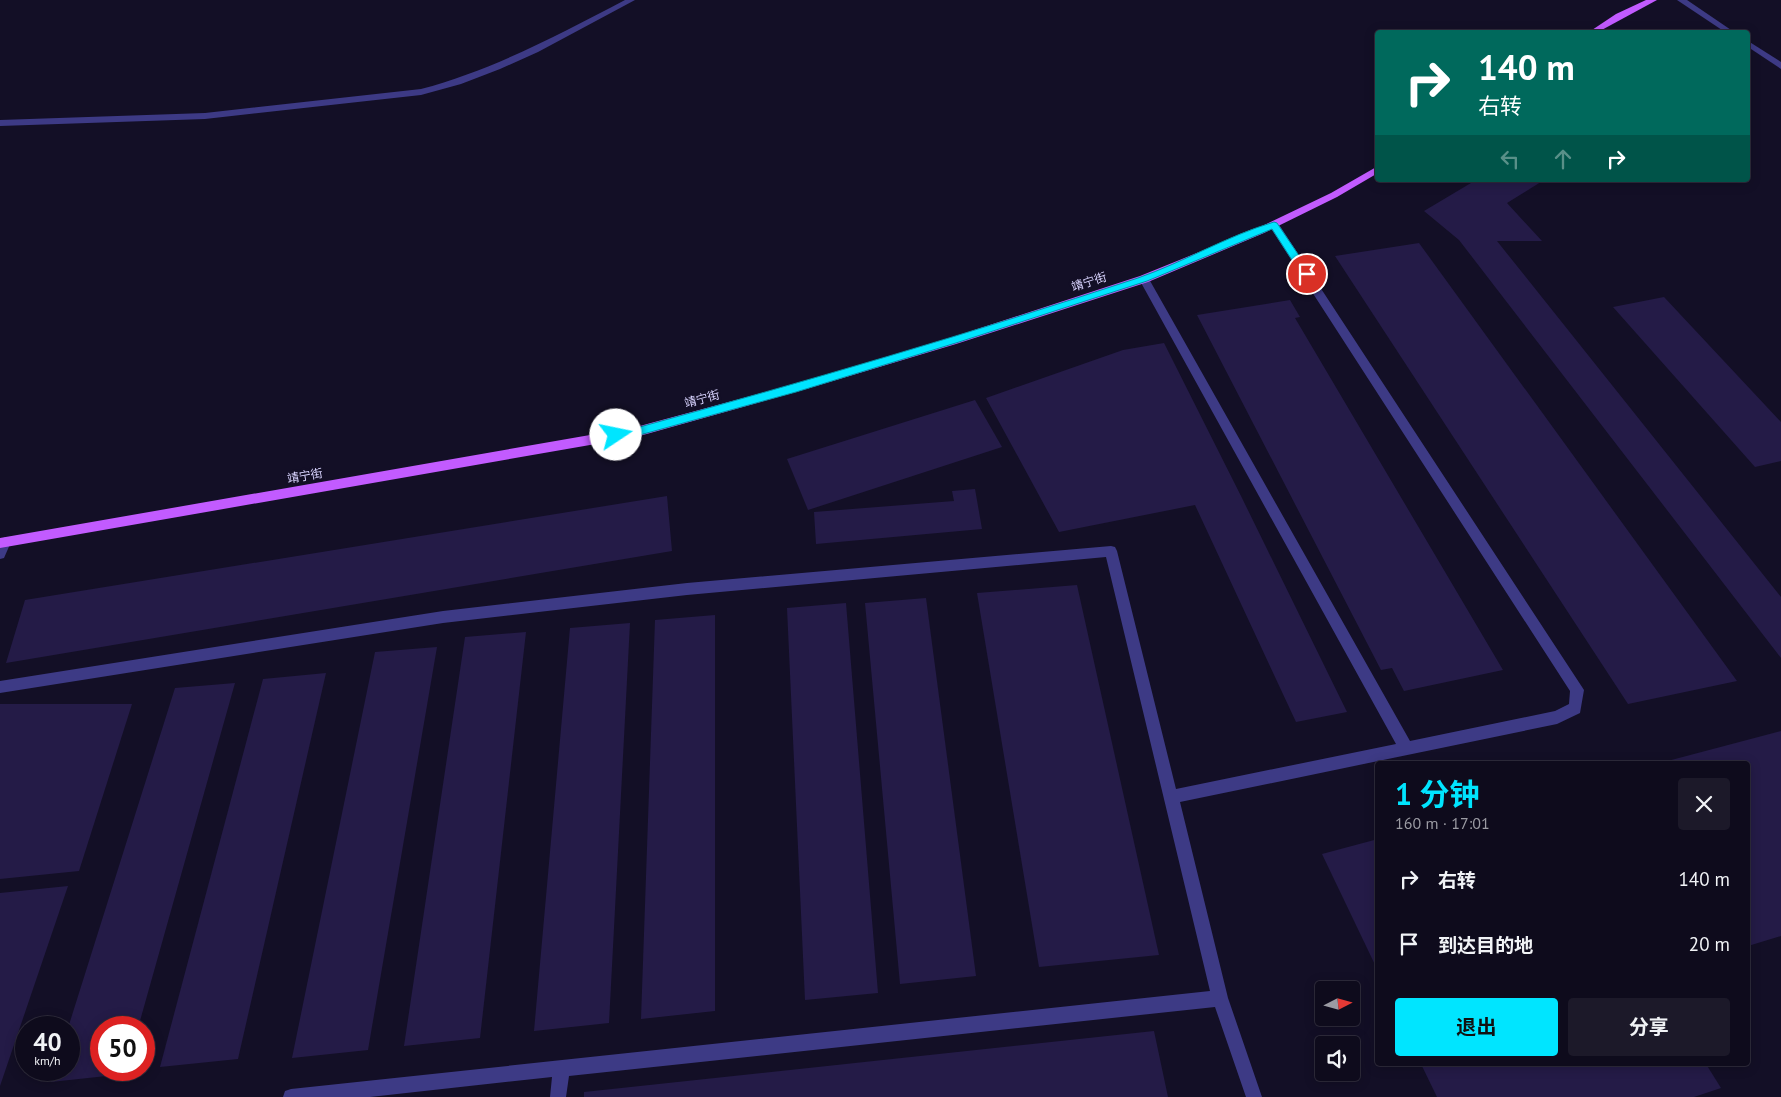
<!DOCTYPE html>
<html lang="zh">
<head>
<meta charset="utf-8">
<style>
  :root { --surface:#0e0b1c; --page:#1c1929; --text:#f1f3f6; --muted:#9b9ba3; --line:#2e2b3b; --accent:#00e5ff }
  body { margin:0; font-family:"PT Sans","Noto Sans SC",sans-serif; background:var(--page); color:var(--text); height:100vh; display:flex; flex-direction:column; font-size:19px; white-space:nowrap }
  * { box-sizing:border-box; margin:0 }
  p { font-size:16px; color:var(--muted) }
  .icon { flex:none; width:28px; height:28px; fill:none; stroke:currentColor; stroke-width:2; stroke-linecap:round; stroke-linejoin:round }
  .map { position:relative; flex:1; overflow:hidden }
  .side { position:absolute; left:1375px; top:761px; width:375px; height:305px; display:flex; flex-direction:column; background:var(--surface); border-radius:5px; box-shadow:0 2px 12px #0003,0 0 0 1px var(--line) }
  .side>* { flex:none }
  .hud { position:absolute; left:1375px; top:30px; width:375px; height:152px; border-radius:5px; box-shadow:0 2px 12px #0003,0 0 0 1px var(--line); background:#00695c; color:#fff; overflow:hidden }
  .needle { width:32px; rotate:84deg }
  .buttons { position:absolute; left:1315px; top:981px; display:grid; gap:10px }
  .buttons a { display:grid; place-items:center; width:45px; height:45px; border-radius:5px; background:var(--surface); box-shadow:0 2px 12px #0003,0 0 0 1px var(--line); font-size:25px }
  .speed { position:absolute; left:15px; top:1016px; display:flex; gap:10px; font-size:25px; font-weight:700; text-align:center }
  .speed>* { display:grid; place-content:center; width:65px; height:65px; border-radius:50%; background:var(--surface); box-shadow:0 2px 12px #0003,0 0 0 1px var(--line); line-height:1 }
  .speed small { font-size:12px; font-weight:400 }
  .speed .limit { border:8px solid #d22; background:#fff; color:#111 }
  .pin { position:absolute; display:grid; place-items:center; width:42px; height:42px; color:#fff; margin:-21px; border:2px solid #fff; border-radius:50%; box-shadow:0 1px 5px #0007 }
  .me { position:absolute; width:55px; margin:-28px; rotate:79deg; stroke-linejoin:round; filter:drop-shadow(0 0 4px #0008) }
  .turn { display:flex; align-items:center; gap:18px; height:105px; padding:0 20px; font-size:22px }
  .turn .icon { width:65px; height:65px; stroke-width:2.5 }
  .turn b { display:block; font-size:35px; line-height:42px }
  .lanes { display:flex; align-items:center; height:48px; padding:0 20px; background:#0003; justify-content:center; gap:25px; direction:ltr }
  .lanes .off { opacity:.35 }
  .round { display:grid; place-items:center; flex:none; width:52px; height:52px; border-radius:5px; background:var(--page) }
  .headline { display:flex; align-items:center; justify-content:space-between; height:85px; padding:0 20px }
  h1 { font-size:30px; font-weight:700; line-height:38px; color:var(--accent) }
  .action { display:flex; gap:10px; margin-top:auto; padding:10px 20px }
  .action a { flex:1; height:58px; border-radius:5px; background:var(--accent); color:#111; font-size:20px; font-weight:700; line-height:58px; text-align:center }
  .action a+a { background:var(--page); color:var(--text) }
  ul { padding:0; list-style:none }
  li { display:flex; align-items:center; gap:15px; height:65px; padding:0 20px }
  li div { flex:1 }
  li b { display:block; font-size:19px }
  li em { font-style:normal }
  .map>svg:first-child { display:block }
  .building { fill:#241b47 }
  .lines { fill:none; stroke-linecap:round; stroke-linejoin:round }
  .minor { fill:#3d3a85; fill-rule:evenodd }
  .major { fill:#c25bff; fill-rule:evenodd }
  .route { fill:#00e5ff; stroke:#0095a6 }
  .labels { text-anchor:middle; stroke-width:5; stroke-linejoin:round; paint-order:stroke }
  .street-label { font-size:12px; fill:#d9d4ff; stroke:#130f26 }
</style>
</head>
<body>
<div class="map">
<svg width="1781" height="1097" viewBox="0 0 1781 1097">
  <rect width="100%" height="100%" fill="#130f26"/>
  <g class="building">
    <path d="M1476,180H1544L1507,203L1542,241H1497L1781,597V658L1459,240L1424,211Z"/>
    <path d="M1419,243L1737,681L1628,704L1335,256Z"/>
    <path d="M1664,297L1781,422V461L1755,467L1613,307Z"/>
    <path d="M1290,300L1300,317L1295,318L1503,670L1404,691L1392,668L1381,670L1197,315Z"/>
    <path d="M1164,343L1241,496L1347,712L1296,722L1195,505L1059,532L986,398L1123,350Z"/>
    <path d="M975,400L1002,447L808,510L787,459Z"/>
    <path d="M975,489L982,529L816,544L814,512L954,501L952,491Z"/>
    <path d="M667,496L672,551L6,663L25,600Z"/>
    <path d="M1077,585L1159,955L1039,967L977,593Z"/>
    <path d="M926,598L976,976L900,984L865,603Z"/>
    <path d="M846,603L878,993L805,1000L787,608Z"/>
    <path d="M715,615V1011L641,1019L655,620Z"/>
    <path d="M630,623L609,1023L534,1031L570,628Z"/>
    <path d="M526,632L480,1038L404,1046L465,637Z"/>
    <path d="M437,647L368,1050L292,1058L375,652Z"/>
    <path d="M326,673L238,1059L160,1067L263,679Z"/>
    <path d="M235,683L138,1028H101V1070H126L125,1074L51,1082L54,1070H69L68,1028L175,688Z"/>
    <path d="M0,704H132L79,871L0,879Z"/>
    <path d="M1781,731V936L1748,946V764L1660,763Z"/>
    <path d="M1378,839V971L1322,854Z"/>
    <path d="M68,886L0,1086V893Z"/>
    <path d="M1154,1031L1168,1097H584V1092Z"/>
    <path d="M1421,1064H1706L1721,1088L1694,1097H1437Z"/>
  </g>
  <g class="lines">
    <g class="minor">
      <path d="M625,0H635L538,52L500,69L461,84L421,95L205,119L0,126V120L205,113L421,89C493,70 558,35 625,0Z"/>
      <path d="M1677,0H1687L1734,32H1725Z"/>
      <path d="M1748,41L1781,62V69L1748,47Z"/>
      <path d="M1274,222L1278,223L1584,690L1580,713L1557,724L1180,802L1228,998L1262,1097H1246L1215,1007L569,1076L566,1097H550L552,1077L370,1097H283L285,1091L291,1089L1210,991L1106,557L687,595L443,623L0,693V681L443,611L687,583L1111,546L1115,547L1117,551L1176,789L1396,744L1139,279L1144,275L1149,279L1410,741L1555,711L1569,704L1570,691L1270,227L1269,225Z"/>
      <path d="M5,537L9,538L11,542L4,558L0,559V540Z"/>
    </g>
    <g class="major">
      <path d="M1646,0H1657L1598,32H1589L1616,14Z"/>
      <path d="M1378,166V173L1337,197L1264,233L1148,282L956,344L796,392L636,437L0,548V538L636,427L796,384L953,337L1140,276L1256,229L1331,193Z"/>
    </g>
  </g>
  <path class="route" d="M1274,222L1277,223L1310,272V277H1303L1272,229L1147,281L959,342L796,392L636,436L616,439L611,435L616,431L636,428C804,382 972,333 1138,278C1184,262 1227,236 1274,222Z"/>
  <g class="labels">
    <g class="street-label">
      <text transform="translate(1089 282) rotate(-18)" y="4">靖宁街</text>
      <text transform="translate(702 399) rotate(-15)" y="4">靖宁街</text>
      <text transform="translate(305 476) rotate(-10)" y="4">靖宁街</text>
    </g>
  </g>
</svg>
<div class="buttons">
<a><svg class="needle" viewBox="-14 -14 28 28"><path d="M0-13l5 13h-10z" fill="#e53935"/><path d="M0 13l5-13h-10z" fill="#9b9ba3"/></svg></a>
<a><svg class="icon" aria-label="sound" viewBox="0 0 24 24"><path d="M4 9h4l5-4v14l-5-4H4zM17 9q2 3 0 6"/></svg></a>
</div>
<div class="speed"><div>40<small>km/h</small></div><div class="limit">50</div></div>
<div class="pin" style="left:1307px;top:274px;background:#d93025"><svg class="icon" aria-label="arrive" viewBox="0 0 24 24"><path d="M6 21V4h12l-3 4 3 4H6"/></svg></div>
<svg class="me" style="left:616px;top:435px" viewBox="-20 -20 40 40"><circle r="19" fill="#fff"/><path d="M0-13L10 11 0 6-10 11z" fill="#00e5ff"/></svg>
<div class="hud">
<div class="turn"><svg class="icon" aria-label="right" viewBox="0 0 24 24"><path d="M7 20v-9h11M14 6l5 5-5 5"/></svg><div><b>140 m</b>右转</div></div>
<div class="lanes"><svg class="icon off" aria-label="left" viewBox="0 0 24 24"><path d="M17 20v-9H6M10 6l-5 5 5 5"/></svg><svg class="icon off" aria-label="ahead" viewBox="0 0 24 24"><path d="M12 20V5M6 11l6-6 6 6"/></svg><svg class="icon" aria-label="right" viewBox="0 0 24 24"><path d="M7 20v-9h11M14 6l5 5-5 5"/></svg></div>
</div>
<section class="side">
<div class="headline"><div><h1>1 分钟</h1><p>160 m · 17:01</p></div><a class="round"><svg class="icon" aria-label="close" viewBox="0 0 24 24"><path d="M6 6l12 12M18 6L6 18"/></svg></a></div>
<ul>
<li><svg class="icon" aria-label="right" viewBox="0 0 24 24"><path d="M7 20v-9h11M14 6l5 5-5 5"/></svg><div><b>右转</b></div><em>140 m</em></li>
<li><svg class="icon" aria-label="arrive" viewBox="0 0 24 24"><path d="M6 21V4h12l-3 4 3 4H6"/></svg><div><b>到达目的地</b></div><em>20 m</em></li>
</ul>
<div class="action"><a>退出</a><a>分享</a></div>
</section>
</div>
</body>
</html>
